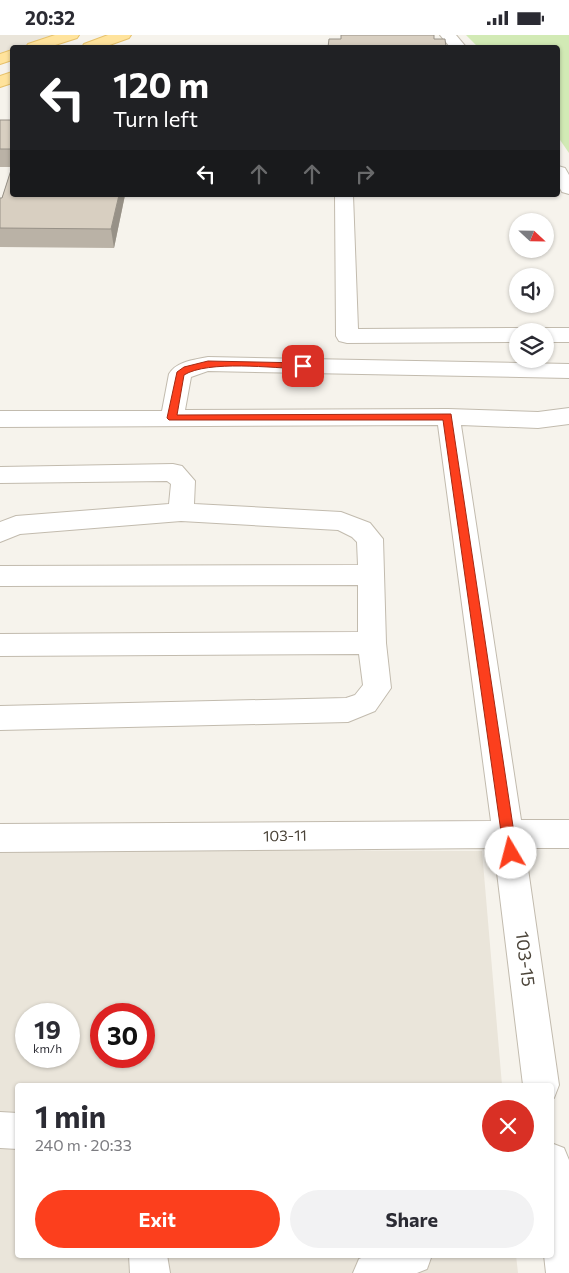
<!DOCTYPE html>
<html lang="en">
<head>
<meta charset="utf-8">
<style>
  :root { --surface:#fff; --page:#f2f2f3; --text:#2b2b33; --muted:#7c7c81; --accent:#fc3f1d }
  body { margin:0; font-family:Commissioner,sans-serif; background:var(--page); color:var(--text); height:100vh; display:flex; flex-direction:column; font-size:19px; white-space:nowrap }
  * { box-sizing:border-box; margin:0 }
  p { font-size:16px; color:var(--muted) }
  .icon { flex:none; width:28px; height:28px; fill:none; stroke:currentColor; stroke-width:2; stroke-linecap:round; stroke-linejoin:round }
  .map { position:relative; flex:1; overflow:hidden }
  .details { position:absolute; left:15px; top:1048px; width:539px; height:175px; display:flex; flex-direction:column; background:var(--surface); border-radius:5px; box-shadow:0 1px 4px #0004 }
  .details>* { flex:none }
  .guide { position:absolute; left:10px; top:10px; width:550px; height:152px; border-radius:5px; box-shadow:0 1px 4px #0004; background:#202124; color:#fff; overflow:hidden }
  .needle { width:32px; rotate:112deg }
  .controls { position:absolute; left:509px; top:178px; display:grid; gap:10px }
  .controls a { display:grid; place-items:center; width:45px; height:45px; border-radius:50%; background:var(--surface); box-shadow:0 1px 4px #0004; font-size:25px }
  .speed { position:absolute; left:15px; top:968px; display:flex; gap:10px; font-size:25px; font-weight:700; text-align:center }
  .speed>* { display:grid; place-content:center; width:65px; height:65px; border-radius:50%; background:var(--surface); box-shadow:0 1px 4px #0004; line-height:1 }
  .speed small { font-size:12px; font-weight:400 }
  .speed .limit { border:8px solid #d22; background:#fff; color:#111 }
  .pin { position:absolute; display:grid; place-items:center; width:42px; height:42px; color:#fff; margin:-21px; border-radius:10px; box-shadow:0 2px 8px #0006 }
  .me { position:absolute; width:55px; margin:-28px; rotate:352deg; stroke-linejoin:round; filter:drop-shadow(0 0 4px #0008) }
  .turn { display:flex; align-items:center; gap:18px; height:105px; padding:0 20px; font-size:22px }
  .turn .icon { width:65px; height:65px; stroke-width:2.5 }
  .turn b { display:block; font-size:35px; line-height:42px }
  .lanes { display:flex; align-items:center; height:48px; padding:0 20px; background:#0003; justify-content:center; gap:25px; direction:ltr }
  .lanes .off { opacity:.35 }
  .round { display:grid; place-items:center; flex:none; width:52px; height:52px; border-radius:26px; background:var(--page) }
  .overview { display:flex; align-items:center; justify-content:space-between; height:85px; padding:0 20px }
  h1 { font-size:30px; font-weight:700; line-height:38px }
  .button { display:flex; gap:10px; margin-top:auto; padding:10px 20px }
  .button a { flex:1; height:58px; border-radius:30px; background:var(--accent); color:#fff; font-size:20px; font-weight:700; line-height:58px; text-align:center }
  .button a+a { background:var(--page); color:var(--text) }
  .status { display:flex; justify-content:space-between; align-items:center; height:35px; padding:0 25px; background:var(--surface); direction:ltr }
  .status svg { height:14px; fill:currentColor }
  .map>svg:first-child { display:block }
  .residential { fill:#eae5da; fill-rule:evenodd }
  .green { fill:#d2eab5 }
  .lines { fill:none; stroke-linecap:round; stroke-linejoin:round }
  .minor-casing { stroke:#c2bbae; stroke-width:2 }
  .major-casing { stroke:#e6c16a; stroke-width:2 }
  .minor { fill:#fff; fill-rule:evenodd }
  .major { fill:#ffe39c; fill-rule:evenodd }
  .wall { fill:#bab2a6 }
  .shaded-wall { fill:#979187 }
  .building { fill:#d8cfc1; stroke:#979187 }
  .route { fill:#fc3f1d; stroke:#a42913 }
  .labels { text-anchor:middle; stroke-width:4.5; stroke-linejoin:round; paint-order:stroke }
  .street-label { font-size:15px; fill:#4b4439; stroke:#fff }
  .near-street-label { font-size:18px; fill:#4b4439; stroke:#fff }
</style>
</head>
<body>
<div class="status"><b>20:32</b><svg viewBox="0 0 49 12"><path d="M0 12V9h3v3zM5 12V6h3v6zM10 12V3h3v9zM15 12V0h3v12zM26 1h20v11H26zM47 4h2v5h-2z"/></svg></div>
<div class="map">
<svg width="569" height="1238" viewBox="0 0 569 1238">
  <rect width="100%" height="100%" fill="#f6f3ec"/>
  <g class="residential">
    <path d="M0,0H57L25,12H12V17L0,22Z"/>
    <path d="M0,814L482,816L502,1050H18V1220H516L518,1238H0ZM26,979H69V1021H26ZM101,979H144V1021H101Z"/>
  </g>
  <path class="green" d="M466,0H569V118L558,102V12H478Z"/>
  <g class="lines">
    <g class="minor-casing">
      <g id="minor">
        <path d="M440,0H456L466,12H450Z"/>
        <path d="M558,131L565,133L569,140V159L562,157L558,150Z"/>
        <path d="M335,160H353L358,294L518,293L526,296H518V307L347,308L339,306L336,301Z"/>
        <path d="M545,293H569V307H545V296H537Z"/>
        <path d="M208,322L569,329V343L208,336L191,342L185,375L448,374L538,377L569,373V389L538,393L461,390L521,785H569V813H525L559,1050L554,1063L551,1064V1050H523L494,813L0,817V789L491,786L438,390L0,392V376H162L169,339C177,326 194,325 208,322Z"/>
        <path d="M173,429L182,431L195,446L194,469L341,477L370,488L383,504L386,608L391,653L375,676L348,687L0,695V671L346,663L355,660L363,650L359,619L0,621V599L358,597V550L0,551V531L358,530L357,507L352,502L338,495L181,486L20,499L0,507V487L16,481L169,469L171,449L167,446L0,448V432Z"/>
        <path d="M0,1077L18,1078V1114L0,1113Z"/>
        <path d="M551,1108L564,1113L569,1125V1238H546L544,1220H551Z"/>
        <path d="M129,1220H167L170,1238H130Z"/>
        <path d="M368,1220H432L427,1234L417,1238H353L359,1224Z"/>
      </g>
    </g>
    <g class="major-casing">
      <g id="major">
        <path d="M55,0H79L77,3L49,12H26L28,9Z"/>
        <path d="M108,0H131L129,3L104,12H82L84,9Z"/>
        <path d="M12,15V25L0,29V19Z"/>
        <path d="M12,37V48L0,52V41Z"/>
      </g>
    </g>
    <use href="#minor" class="minor"/>
    <use href="#major" class="major"/>
  </g>
  <path class="wall" d="M0,85H12V160H125L114,213L0,212V163H2L12,132H0Z"/>
  <path class="shaded-wall" d="M119,160H125L114,213L111,194Z"/>
  <g class="building">
    <path d="M341,0H434V4H445L446,12H328L329,4H341Z"/>
    <rect x="0" y="85" width="12" height="29"/>
    <path d="M12,132V160H119L111,194L0,193V163H2Z"/>
  </g>
  <path class="route" d="M208,326L303,328L307,331L303,334C273,333 208,325 184,340L177,380L451,379L517,818L515,822L511,824L506,822L504,818L443,385H169L167,383L177,337L184,332Z"/>
  <g class="labels">
    <g class="street-label">
      <text transform="translate(285 801) rotate(-1)" y="5">103-11</text>
    </g>
    <g class="near-street-label">
      <text transform="translate(525 924) rotate(83)" y="6">103-15</text>
    </g>
  </g>
</svg>
<div class="controls">
<a><svg class="needle" viewBox="-14 -14 28 28"><path d="M0-13l5 13h-10z" fill="#e53935"/><path d="M0 13l5-13h-10z" fill="#7c7c81"/></svg></a>
<a><svg class="icon" aria-label="sound" viewBox="0 0 24 24"><path d="M4 9h4l5-4v14l-5-4H4zM17 9q2 3 0 6"/></svg></a>
<a><svg class="icon" aria-label="layers" viewBox="0 0 24 24"><path d="M12 4l9 5-9 5-9-5zM3 14l9 5 9-5"/></svg></a>
</div>
<div class="speed"><div>19<small>km/h</small></div><div class="limit">30</div></div>
<div class="pin" style="left:303px;top:331px;background:#d93025"><svg class="icon" aria-label="arrive" viewBox="0 0 24 24"><path d="M6 21V4h12l-3 4 3 4H6"/></svg></div>
<svg class="me" style="left:511px;top:818px" viewBox="-20 -20 40 40"><circle r="19" fill="#fff"/><path d="M0-13L10 11 0 6-10 11z" fill="#fc3f1d"/></svg>
<div class="guide">
<div class="turn"><svg class="icon" aria-label="left" viewBox="0 0 24 24"><path d="M17 20v-9H6M10 6l-5 5 5 5"/></svg><div><b>120 m</b>Turn left</div></div>
<div class="lanes"><svg class="icon" aria-label="left" viewBox="0 0 24 24"><path d="M17 20v-9H6M10 6l-5 5 5 5"/></svg><svg class="icon off" aria-label="ahead" viewBox="0 0 24 24"><path d="M12 20V5M6 11l6-6 6 6"/></svg><svg class="icon off" aria-label="ahead" viewBox="0 0 24 24"><path d="M12 20V5M6 11l6-6 6 6"/></svg><svg class="icon off" aria-label="right" viewBox="0 0 24 24"><path d="M7 20v-9h11M14 6l5 5-5 5"/></svg></div>
</div>
<section class="details">
<div class="overview"><div><h1>1 min</h1><p>240 m · 20:33</p></div><a class="round" style="background:#d93025;color:#fff"><svg class="icon" aria-label="close" viewBox="0 0 24 24"><path d="M6 6l12 12M18 6L6 18"/></svg></a></div>
<div class="button"><a>Exit</a><a>Share</a></div>
</section>
</div>
</body>
</html>
